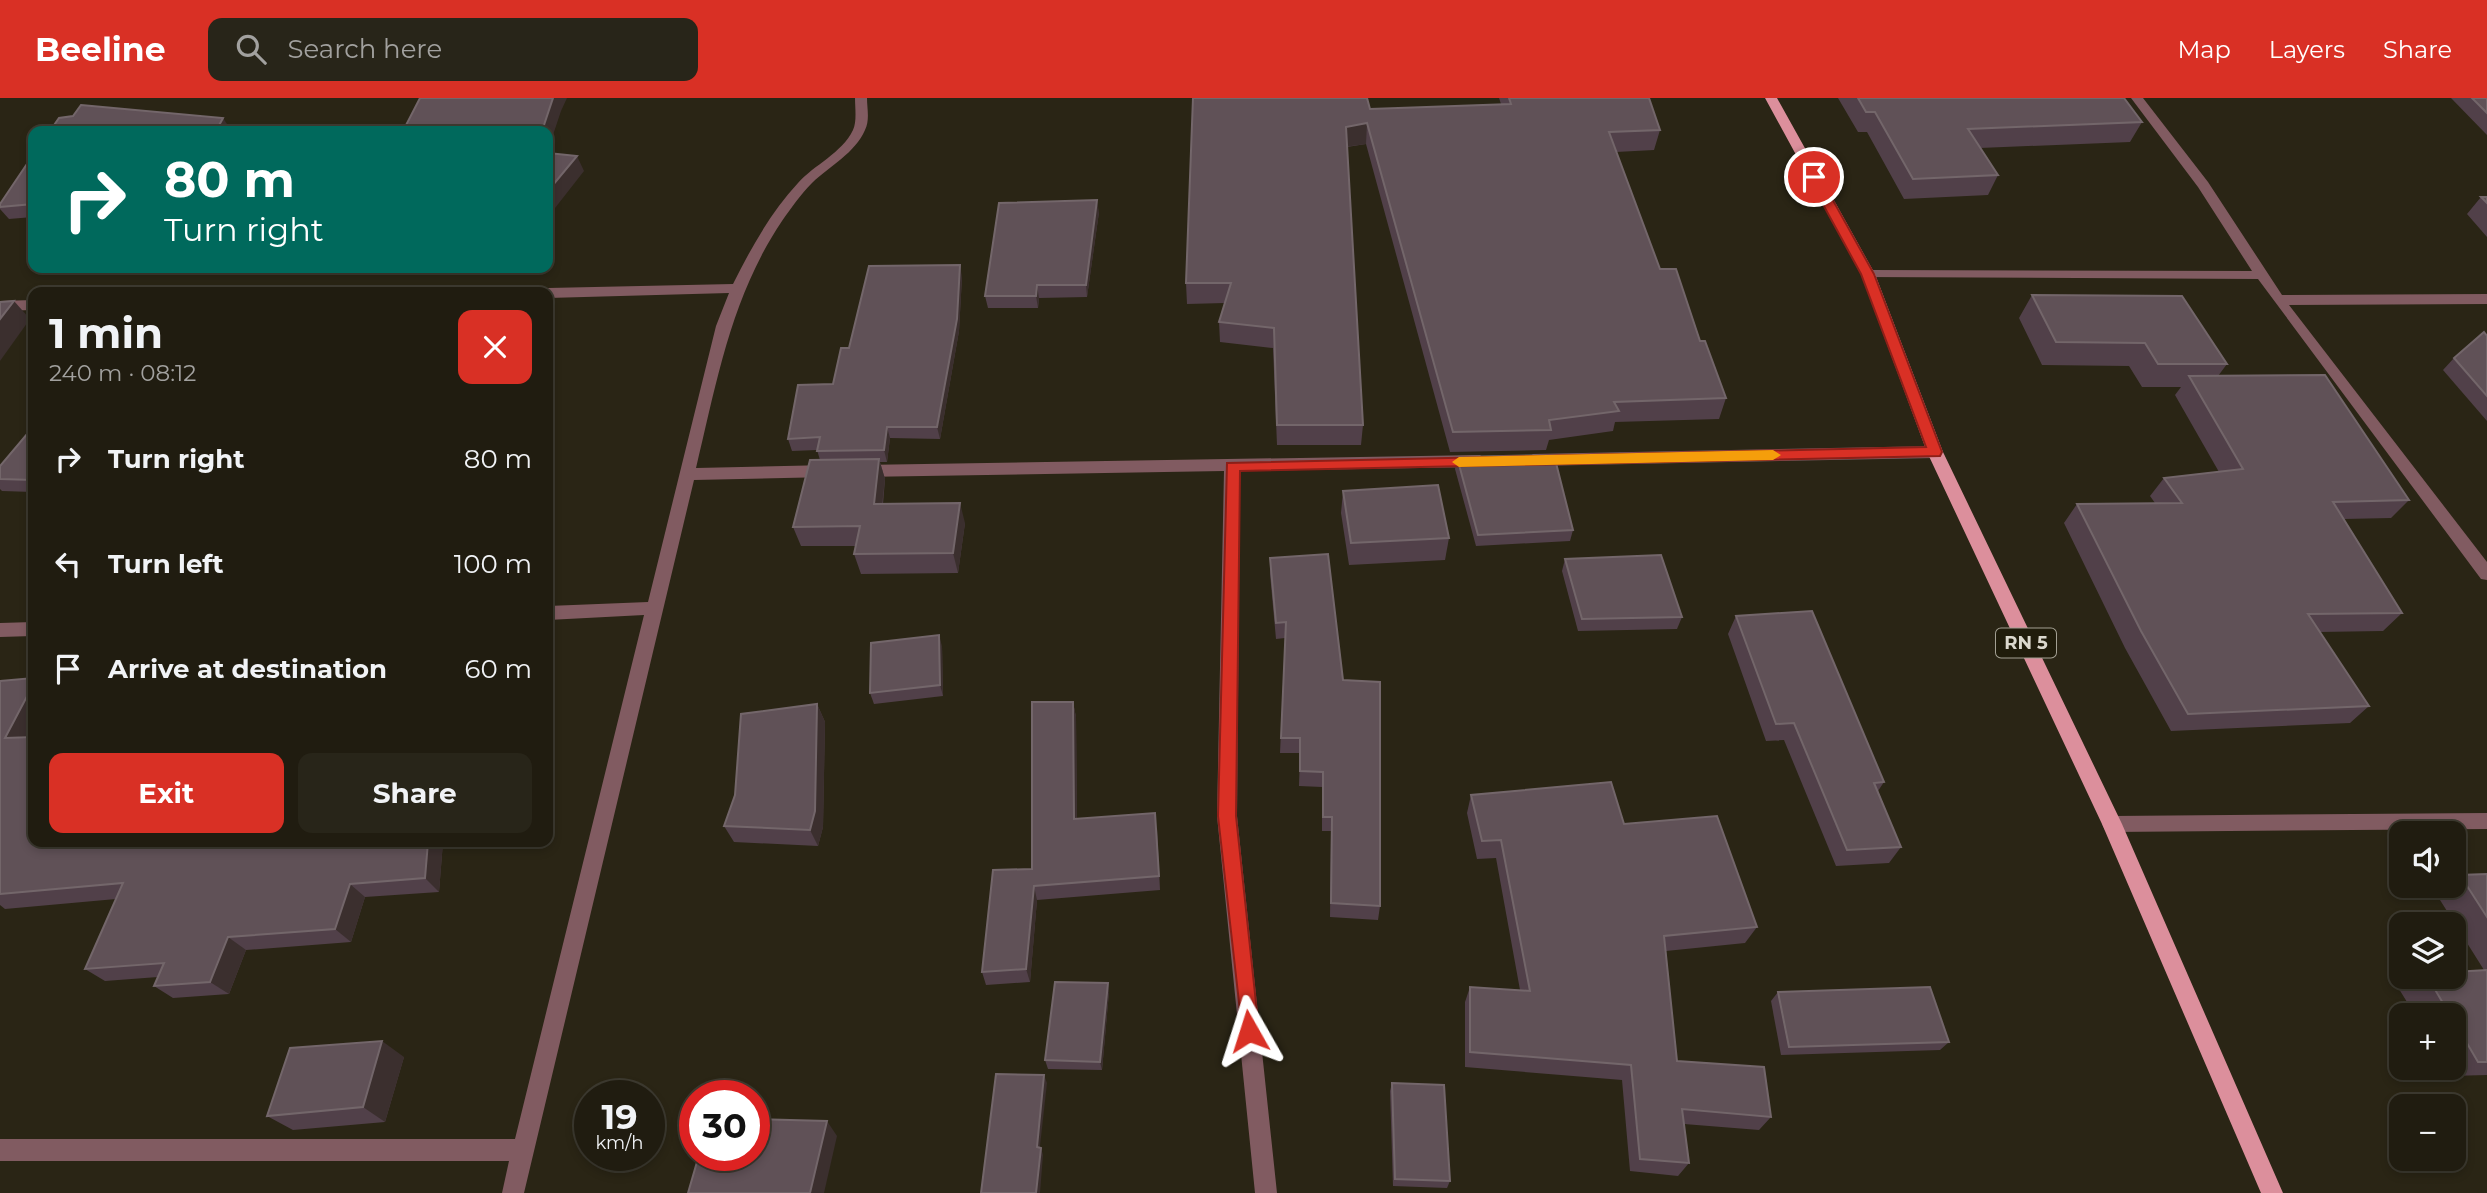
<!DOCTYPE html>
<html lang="en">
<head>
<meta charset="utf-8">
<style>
  :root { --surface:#201c10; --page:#282519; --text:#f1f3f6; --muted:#a2a19f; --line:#3d3a30; --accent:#d93025 }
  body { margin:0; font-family:Montserrat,sans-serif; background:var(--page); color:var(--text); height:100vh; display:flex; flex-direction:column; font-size:26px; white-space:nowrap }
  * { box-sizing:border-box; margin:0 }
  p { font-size:23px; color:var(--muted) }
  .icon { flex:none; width:38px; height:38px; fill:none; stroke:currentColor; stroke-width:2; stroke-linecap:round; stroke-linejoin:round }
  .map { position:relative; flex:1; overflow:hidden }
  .sheet { position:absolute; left:28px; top:189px; width:525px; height:560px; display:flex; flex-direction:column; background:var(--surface); border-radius:14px; box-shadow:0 4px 10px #0003,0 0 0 2px var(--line) }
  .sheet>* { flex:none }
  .guide { position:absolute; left:28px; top:28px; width:525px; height:147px; border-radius:14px; box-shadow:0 4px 10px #0003,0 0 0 2px var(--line); background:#00695c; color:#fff; overflow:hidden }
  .fabs { position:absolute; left:2389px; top:723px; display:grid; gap:14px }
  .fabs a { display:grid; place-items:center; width:77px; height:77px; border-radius:14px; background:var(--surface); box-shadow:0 4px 10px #0003,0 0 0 2px var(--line); font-size:35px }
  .speed { position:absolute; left:574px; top:982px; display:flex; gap:14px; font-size:35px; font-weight:700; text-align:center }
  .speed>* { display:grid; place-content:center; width:91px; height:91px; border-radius:50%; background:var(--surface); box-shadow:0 4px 10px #0003,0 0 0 2px var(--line); line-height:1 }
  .speed small { font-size:18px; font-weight:400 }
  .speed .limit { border:10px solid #d22; background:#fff; color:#111 }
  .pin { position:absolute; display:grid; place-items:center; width:60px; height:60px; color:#fff; margin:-30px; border:4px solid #fff; border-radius:50%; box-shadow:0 2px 7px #0007 }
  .me { position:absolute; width:77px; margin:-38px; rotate:354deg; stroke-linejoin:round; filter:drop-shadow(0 0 5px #0008) }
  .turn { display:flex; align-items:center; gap:24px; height:147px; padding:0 21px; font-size:32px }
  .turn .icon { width:91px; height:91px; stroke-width:2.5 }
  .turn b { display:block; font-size:49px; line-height:60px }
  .round { display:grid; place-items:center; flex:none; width:74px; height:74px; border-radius:14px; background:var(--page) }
  .head { display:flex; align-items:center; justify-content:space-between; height:119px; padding:0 21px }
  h1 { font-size:42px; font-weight:700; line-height:52px }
  .action { display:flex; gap:14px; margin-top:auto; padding:14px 21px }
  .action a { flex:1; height:80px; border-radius:14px; background:var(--accent); color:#fff; font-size:28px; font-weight:700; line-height:80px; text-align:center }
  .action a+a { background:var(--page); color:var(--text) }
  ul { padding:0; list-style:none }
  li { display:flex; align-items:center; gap:21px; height:105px; padding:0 21px }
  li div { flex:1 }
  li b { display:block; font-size:26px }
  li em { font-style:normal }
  header { display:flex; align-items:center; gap:42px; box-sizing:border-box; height:98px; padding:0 35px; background:var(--accent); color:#fff }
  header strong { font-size:33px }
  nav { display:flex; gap:38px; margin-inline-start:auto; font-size:24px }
  .search { width:490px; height:63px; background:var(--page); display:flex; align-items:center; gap:18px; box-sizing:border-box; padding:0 24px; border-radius:14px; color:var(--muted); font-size:26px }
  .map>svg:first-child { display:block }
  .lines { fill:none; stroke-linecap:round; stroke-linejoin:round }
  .minor { fill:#815b61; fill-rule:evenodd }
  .major { fill:#dc8f9c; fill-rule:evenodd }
  .wall { fill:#514049 }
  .shaded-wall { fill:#3b2f2e }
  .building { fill:#605157; stroke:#73666a; stroke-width:2 }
  .route { fill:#d93025; stroke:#8d1f18; stroke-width:2 }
  .slow { fill:#f59e0b }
  .labels { text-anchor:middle; stroke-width:7; stroke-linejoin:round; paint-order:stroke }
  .shield { fill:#201c0b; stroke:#a3a093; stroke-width:2 }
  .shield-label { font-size:18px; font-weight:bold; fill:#dbd8cd }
</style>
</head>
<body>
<header>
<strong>Beeline</strong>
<div class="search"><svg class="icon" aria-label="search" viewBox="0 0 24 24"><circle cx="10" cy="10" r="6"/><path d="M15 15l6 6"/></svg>Search here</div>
<nav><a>Map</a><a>Layers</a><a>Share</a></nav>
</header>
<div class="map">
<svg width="2487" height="1095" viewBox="0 0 2487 1095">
  <rect width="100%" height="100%" fill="#2a2515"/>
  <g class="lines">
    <g class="minor">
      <path d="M855,0H867C867,10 870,22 865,32C855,55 830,68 812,85C801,96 791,110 782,123C731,199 717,283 696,370L829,367L837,373L829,379L694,382L524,1095H502L509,1063H0V1041H515L644,517L548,522V508L648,504L716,228L729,195L548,200V194H541L548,190L733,186C751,150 771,114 798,85C814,67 842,55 853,32C857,23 855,10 855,0Z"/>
      <path d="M2131,0H2143L2208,84L2282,197L2487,196V206L2289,207L2487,464V482L2481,481L2258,181L1863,179V173L1868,172L2252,173L2198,89Z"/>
      <path d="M33,202V212L0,213V203Z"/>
      <path d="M1935,348L1943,354L1935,360L1533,368L1525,362L1533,356Z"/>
      <path d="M1480,357L1488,363L1480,369L1240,373L1237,718L1277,1095H1255L1217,718L1224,373L861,379L853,373L861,367Z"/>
      <path d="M33,524V538L0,539V525Z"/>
      <path d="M2487,715V731L2112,734L2105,732L2102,726L2105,720L2112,718Z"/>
    </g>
    <path class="major" d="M1765,0H1777L1875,176L1943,354L2122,726L2283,1095H2261L2102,726L1927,354L1861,176Z"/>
  </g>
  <g class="wall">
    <path d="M1499,0H1649L1660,32L1654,52L1616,54L1660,171L1700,243L1726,300L1719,321L1615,324L1613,333L1549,342L1546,352L1450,354L1366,46L1347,49L1363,327L1361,347H1277L1273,250L1220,244L1219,224L1225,205L1187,206L1186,185L1370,11L1501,6Z"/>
    <path d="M1838,0H2124L2142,24L2130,44L1980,50L1998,77L1988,97L1904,101L1867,34H1858Z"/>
    <path d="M2451,0H2487V37Z"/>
    <path d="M33,57V119L9,121L0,111V106Z"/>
    <path d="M2481,99H2487V139L2467,116Z"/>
    <path d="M1099,114L1087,199L1039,200L1038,210H988L985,198Z"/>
    <path d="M439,170H507L504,174Z"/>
    <path d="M962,179L959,233L940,341L890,340L887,364H880L885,381L883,406L965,425L958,475L861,476L854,456L856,448H801L793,429L820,362L817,352L792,353L788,341L833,286L849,250Z"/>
    <path d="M2032,197L2227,266L2218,278L2409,402L2391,420L2344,421L2402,515L2383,533L2319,534L2369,608L2350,625L2171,633L2125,550L2064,425L2077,406L2155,405L2150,398L2164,380L2219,374L2175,297L2181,289H2142L2129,268L2042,267L2019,220Z"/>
    <path d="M2487,238V323L2443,272L2454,260Z"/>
    <path d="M33,329V394L2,393L0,391V368Z"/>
    <path d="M1457,359L1573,432L1570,443L1476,448L1455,371Z"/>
    <path d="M1343,393L1449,440L1445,462L1349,467L1341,415Z"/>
    <path d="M1270,460L1343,582L1380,808L1378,822L1330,819L1331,733H1322V689L1299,688L1300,655H1280L1285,540L1276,541L1270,476Z"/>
    <path d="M1565,461L1682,519L1677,531L1578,533L1562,473Z"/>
    <path d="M1736,518L1884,684L1878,693L1901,749L1889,765L1836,768L1784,642L1766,643L1728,536Z"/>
    <path d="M942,548L943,598L874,606L870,595Z"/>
    <path d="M1073,604L1076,619L1077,721L1157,730L1160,792L1037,802L1030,884L986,887L982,874L1032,771Z"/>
    <path d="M817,606L825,624L823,729L818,748L734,744L724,728Z"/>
    <path d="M1471,697L1624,726L1757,829L1745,845L1666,853L1677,963L1771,1019L1759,1032L1684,1026L1689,1065L1678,1078L1630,1073L1622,982L1465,969V904L1470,889L1520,892L1496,760L1477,761L1467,715Z"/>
    <path d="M33,744H443L439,794L365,799L351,844L246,852L229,896L173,900L154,888L158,879L105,883L85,871L116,801L5,811L0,807V796Z"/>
    <path d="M2487,776V977L2450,978L2445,970H2454V917H2415L2399,891L2419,878H2454L2484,872L2435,794L2445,788H2454V782L2460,777Z"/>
    <path d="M1109,894L1102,972L1048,971L1045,962Z"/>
    <path d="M1778,894L1949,944L1940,952L1781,957L1771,903Z"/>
    <path d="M404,959L385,1024L293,1032L267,1018Z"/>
    <path d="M1392,985L1450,1083L1447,1090L1393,1088L1390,993Z"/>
  </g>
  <g class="shaded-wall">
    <path d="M553,0H567L561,13L548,52V33H542Z"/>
    <path d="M223,20L231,32L230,33H216Z"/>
    <path d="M1367,25L1366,46L1344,49L1346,29Z"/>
    <path d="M577,58L584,73L548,119V93Z"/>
    <path d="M1097,102L1099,114L1087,199L1086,187Z"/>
    <path d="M960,167L962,179L959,233L940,341L937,329Z"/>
    <path d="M1037,187L1039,200L1038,210L1036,198Z"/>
    <path d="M14,203L30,221L0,263V221Z"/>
    <path d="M548,249L554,261L548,267Z"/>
    <path d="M887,329L890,340L887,364L884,352Z"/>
    <path d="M879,361L885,381L880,426L874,406Z"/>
    <path d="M960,405L965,425L958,475L953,455Z"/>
    <path d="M939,537L942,548L943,598L940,587Z"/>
    <path d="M548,573L554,582L548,604Z"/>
    <path d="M33,587V638L5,640Z"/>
    <path d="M1073,604L1076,619L1077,736L1074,721Z"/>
    <path d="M817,606L825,624L823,729L818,748L810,732Z"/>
    <path d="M428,744H443L439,794L425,780Z"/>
    <path d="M350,786L365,799L351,844L335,831Z"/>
    <path d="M1034,788L1037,802L1030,884L1026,871Z"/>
    <path d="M228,839L246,852L229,896L210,884Z"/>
    <path d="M1108,885L1109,894L1102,972L1100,964Z"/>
    <path d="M382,943L404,959L385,1024L363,1009Z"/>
    <path d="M1044,977L1047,985L1039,1057L1037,1049Z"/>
    <path d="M827,1023L837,1038L824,1095H810Z"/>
    <path d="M1041,1050L1043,1057L1040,1095H1036Z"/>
  </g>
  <g class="building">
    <path d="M420,0H553L542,33H403Z"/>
    <path d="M1193,0H1367L1370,11L1511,6L1509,0H1649L1660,32L1609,34L1660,171H1676L1700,243H1705L1726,300L1614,304L1619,313L1549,322L1551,332L1453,334L1367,25L1346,29L1363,327H1277L1274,230L1219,224L1231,185H1186Z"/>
    <path d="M1858,0H2124L2142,24L1968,31L1998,77L1913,81L1875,14H1866Z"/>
    <path d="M2472,0H2487V15Z"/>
    <path d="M81,7L223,20L216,33H50L59,20L73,18Z"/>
    <path d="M548,55L577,58L548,93Z"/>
    <path d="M33,57V106L0,109V106Z"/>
    <path d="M2481,99H2487V105Z"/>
    <path d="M1097,102L1086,187H1037L1036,198H985L999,105Z"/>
    <path d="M960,167L957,221L937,329H887L884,352L817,353L820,339L788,341L798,287L833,286L841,250H849L869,168Z"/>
    <path d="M2032,197L2182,198L2227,266H2158L2145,245L2056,244Z"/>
    <path d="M14,203L0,221V204Z"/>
    <path d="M2484,234L2487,238V298L2454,260Z"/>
    <path d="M2325,277L2409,402L2333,404L2402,515L2308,516L2369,608L2188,616L2141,533L2077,406L2182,405L2164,380L2243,371L2189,278Z"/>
    <path d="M33,329V382L0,381V368Z"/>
    <path d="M1554,357L1573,432L1478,437L1457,359Z"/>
    <path d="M879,361L874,406L960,405L953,455L854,456L860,428L793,429L810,362Z"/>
    <path d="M1438,387L1449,440L1351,445L1343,393Z"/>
    <path d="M1328,456L1343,582L1380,584V808L1331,805L1332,719H1323V674L1300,673V640H1281L1286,524L1276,525L1270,460Z"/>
    <path d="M1661,457L1682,519L1582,521L1565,461Z"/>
    <path d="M1812,513L1884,684L1874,685L1901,749L1847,752L1794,625L1776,626L1736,518Z"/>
    <path d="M939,537L940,587L870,595L871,545Z"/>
    <path d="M33,580V587L5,640L33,639V744H428L425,780L350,786L335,831L228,839L210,884L154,888L164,865L85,871L123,785L0,796V583Z"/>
    <path d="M1032,604H1073L1074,721L1155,715L1159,778L1034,788L1026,871L982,874L993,772L1032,771Z"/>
    <path d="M817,606L815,713L810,732L724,728L735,697L741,616Z"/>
    <path d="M1611,684L1624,726L1717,718L1757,829L1664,838L1677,963L1764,969L1771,1019L1682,1011L1689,1065L1640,1061L1631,967L1470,954V889L1530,893L1501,742L1482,743L1471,697Z"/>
    <path d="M2487,776V819L2460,777Z"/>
    <path d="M2487,872V964H2478L2454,923V917H2450L2427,878H2454V874Z"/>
    <path d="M1055,884L1108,885L1100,964L1045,962Z"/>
    <path d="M1930,889L1949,944L1789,949L1778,894Z"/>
    <path d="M382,943L363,1009L267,1018L290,950Z"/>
    <path d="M996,976L1044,977L1037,1049L1041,1050L1036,1095H981Z"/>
    <path d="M1392,985L1444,987L1450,1083L1395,1081Z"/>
    <path d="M754,1021L827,1023L810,1095H688L699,1057H754Z"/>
  </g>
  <path class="route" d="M1814,75L1820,79L1874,176L1942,354L1940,358L1240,373L1236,718L1259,933L1256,940L1249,943L1243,940L1218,718L1227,365L1926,349L1861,176L1808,79Z"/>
  <path class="slow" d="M1773,352L1781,357L1773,362L1459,369L1452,364L1459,359Z"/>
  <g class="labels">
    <rect class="shield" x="1996" y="530.5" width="60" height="29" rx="5"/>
    <g class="shield-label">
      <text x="2026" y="551">RN 5</text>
    </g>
  </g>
</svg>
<div class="fabs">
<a><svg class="icon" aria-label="sound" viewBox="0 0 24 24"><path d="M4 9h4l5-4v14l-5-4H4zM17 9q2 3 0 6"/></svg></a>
<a><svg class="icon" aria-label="layers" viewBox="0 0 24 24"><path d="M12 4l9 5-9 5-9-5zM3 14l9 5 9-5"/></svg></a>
<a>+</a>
<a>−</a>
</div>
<div class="speed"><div>19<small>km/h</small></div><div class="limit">30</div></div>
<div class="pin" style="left:1814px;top:79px;background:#d93025"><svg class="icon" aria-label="arrive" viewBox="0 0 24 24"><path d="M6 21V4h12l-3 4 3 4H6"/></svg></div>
<svg class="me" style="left:1249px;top:933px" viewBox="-20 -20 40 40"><path d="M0-17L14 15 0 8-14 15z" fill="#d93025" stroke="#fff" stroke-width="4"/></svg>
<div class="guide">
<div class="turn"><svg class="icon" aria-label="right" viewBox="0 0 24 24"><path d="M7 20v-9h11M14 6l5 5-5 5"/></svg><div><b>80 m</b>Turn right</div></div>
</div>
<section class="sheet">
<div class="head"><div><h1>1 min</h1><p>240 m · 08:12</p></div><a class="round" style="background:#d93025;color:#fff"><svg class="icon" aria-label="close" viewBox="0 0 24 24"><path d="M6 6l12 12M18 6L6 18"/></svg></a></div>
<ul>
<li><svg class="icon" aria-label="right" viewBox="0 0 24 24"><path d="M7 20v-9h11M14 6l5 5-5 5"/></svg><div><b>Turn right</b></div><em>80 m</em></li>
<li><svg class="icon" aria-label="left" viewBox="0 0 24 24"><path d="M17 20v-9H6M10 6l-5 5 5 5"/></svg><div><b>Turn left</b></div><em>100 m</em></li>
<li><svg class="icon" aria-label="arrive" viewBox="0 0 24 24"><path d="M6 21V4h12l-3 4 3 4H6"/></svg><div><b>Arrive at destination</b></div><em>60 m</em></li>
</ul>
<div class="action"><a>Exit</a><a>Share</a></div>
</section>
</div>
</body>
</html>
